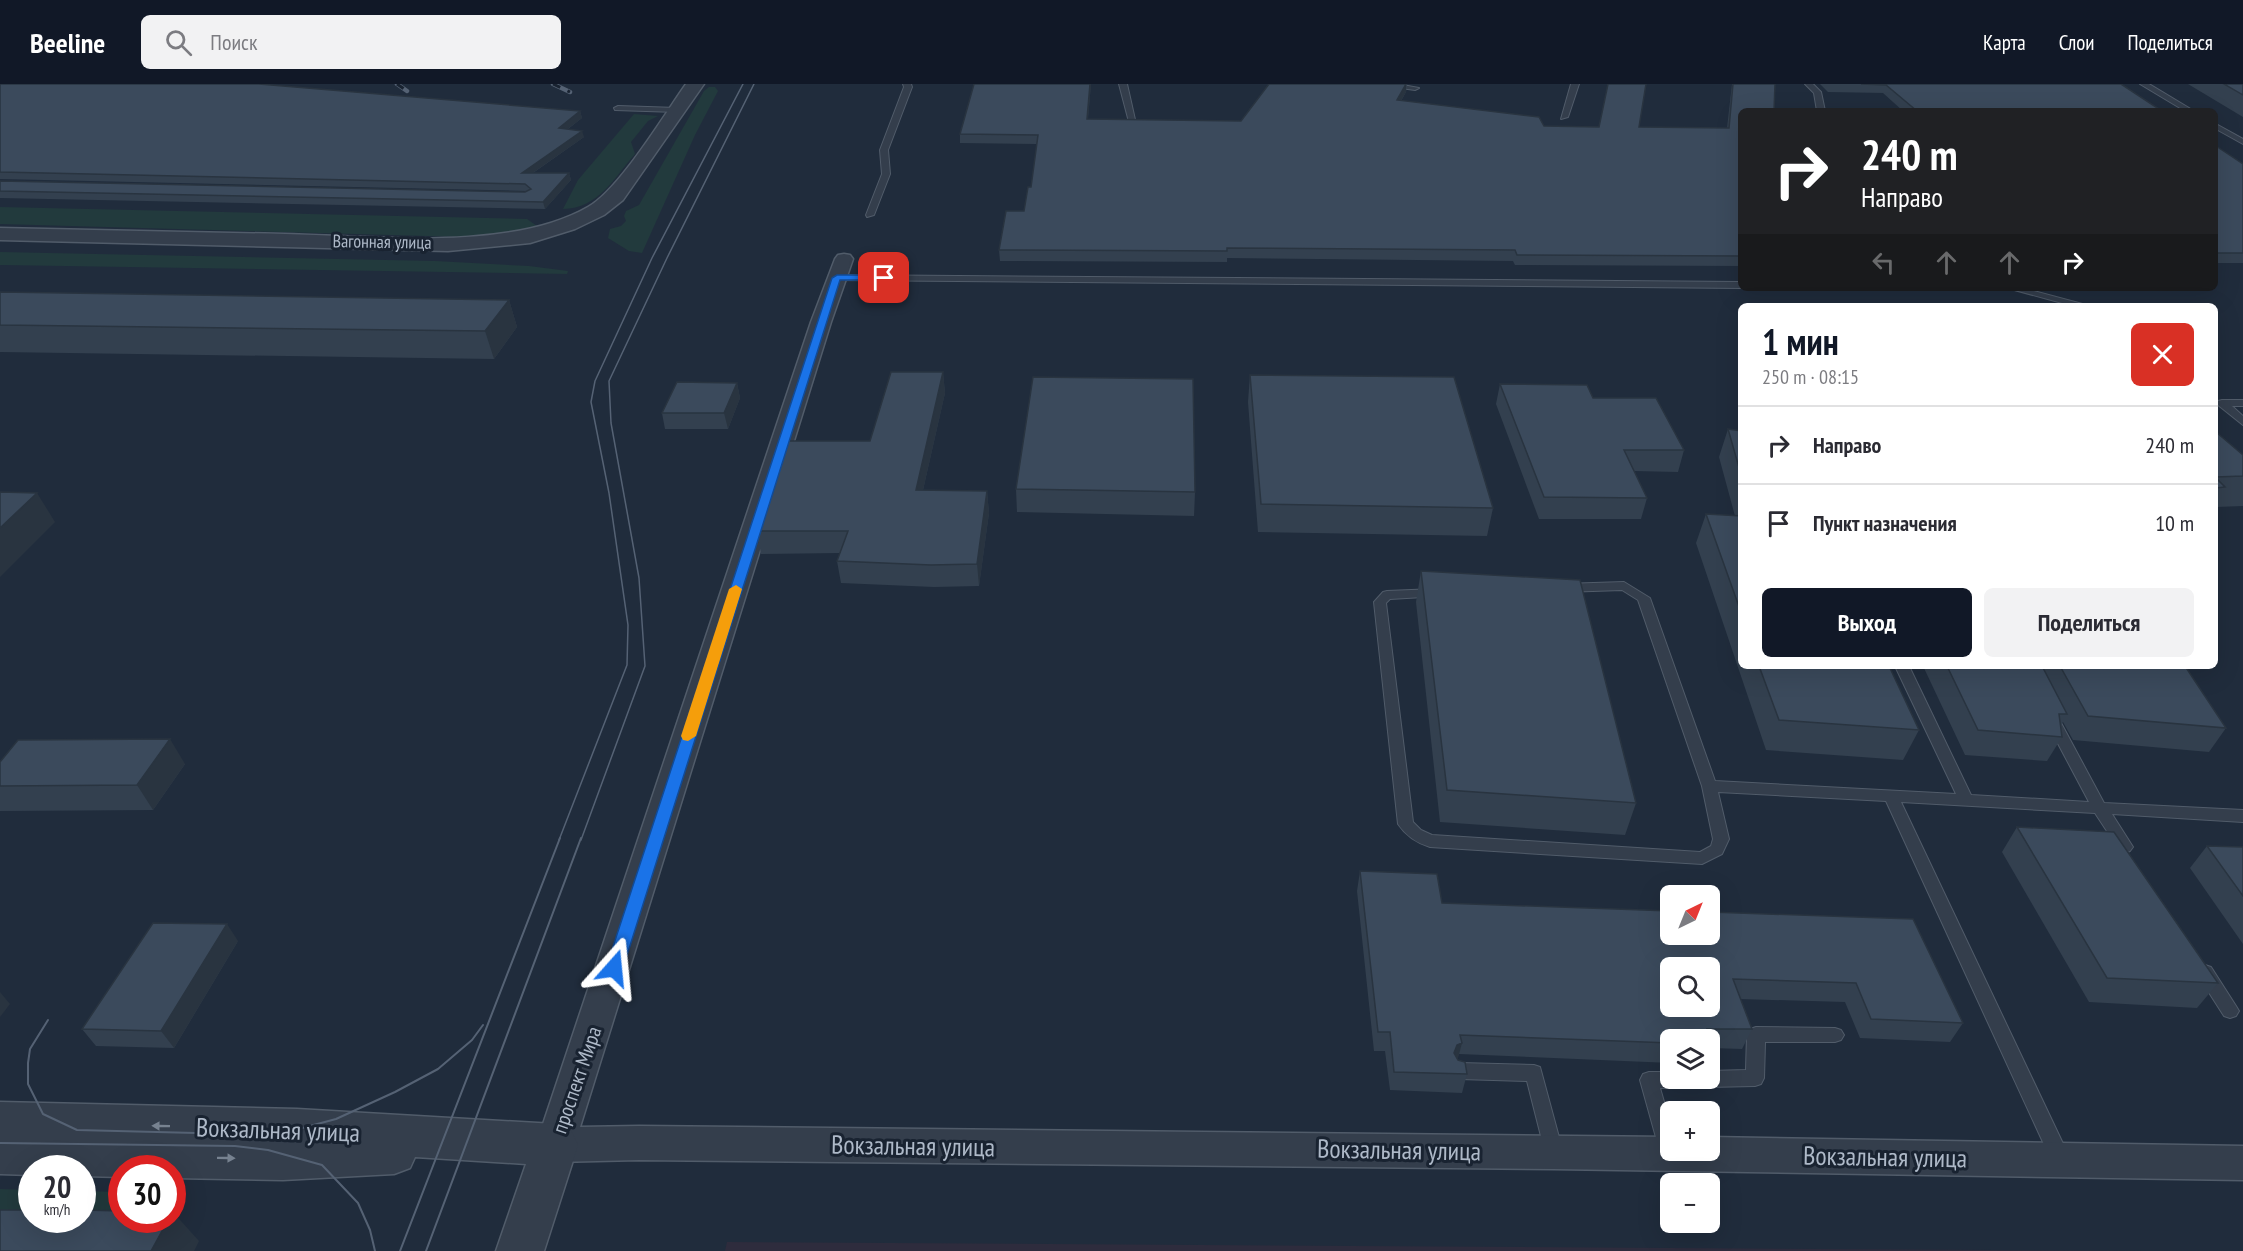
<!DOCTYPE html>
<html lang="ru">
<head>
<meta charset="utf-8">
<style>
  :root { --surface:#fff; --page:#f2f2f3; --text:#2b2b33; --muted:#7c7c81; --line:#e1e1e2; --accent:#111827 }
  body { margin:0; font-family:"PT Sans Narrow",sans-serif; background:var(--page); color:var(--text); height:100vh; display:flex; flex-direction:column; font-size:22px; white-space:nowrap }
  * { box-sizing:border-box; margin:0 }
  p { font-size:20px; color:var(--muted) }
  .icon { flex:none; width:33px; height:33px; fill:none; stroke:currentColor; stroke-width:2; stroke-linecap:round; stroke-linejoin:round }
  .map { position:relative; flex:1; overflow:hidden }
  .sheet { position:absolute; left:1738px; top:219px; width:480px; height:366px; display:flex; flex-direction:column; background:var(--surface); border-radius:9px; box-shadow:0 6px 24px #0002 }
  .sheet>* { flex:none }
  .banner { position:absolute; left:1738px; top:24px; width:480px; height:183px; border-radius:9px; box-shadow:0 6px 24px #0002; background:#202124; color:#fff; overflow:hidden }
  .needle { width:39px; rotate:43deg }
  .tools { position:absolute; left:1660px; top:801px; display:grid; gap:12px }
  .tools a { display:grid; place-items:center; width:60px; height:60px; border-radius:9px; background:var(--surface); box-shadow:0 6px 24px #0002; font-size:30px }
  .speed { position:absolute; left:18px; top:1071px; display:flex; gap:12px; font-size:30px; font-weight:700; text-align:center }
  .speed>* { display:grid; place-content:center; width:78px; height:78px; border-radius:50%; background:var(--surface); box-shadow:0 6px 24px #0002; line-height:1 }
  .speed small { font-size:15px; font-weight:400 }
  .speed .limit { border:9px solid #d22; background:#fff; color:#111 }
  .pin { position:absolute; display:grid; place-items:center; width:51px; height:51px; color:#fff; margin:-26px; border-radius:12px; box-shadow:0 3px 9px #0006 }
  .me { position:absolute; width:66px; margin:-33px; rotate:18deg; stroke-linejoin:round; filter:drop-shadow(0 0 4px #0008) }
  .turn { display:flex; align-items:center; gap:21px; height:126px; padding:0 24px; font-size:27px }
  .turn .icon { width:78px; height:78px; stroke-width:2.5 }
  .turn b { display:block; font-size:42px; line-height:51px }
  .lanes { display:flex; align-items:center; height:57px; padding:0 24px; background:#0003; justify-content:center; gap:30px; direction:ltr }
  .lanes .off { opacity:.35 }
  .round { display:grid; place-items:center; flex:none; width:63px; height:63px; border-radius:9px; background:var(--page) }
  .summary { display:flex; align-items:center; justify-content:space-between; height:102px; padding:0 24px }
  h1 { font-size:36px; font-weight:600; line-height:45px; color:var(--accent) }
  .button { display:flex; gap:12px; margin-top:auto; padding:12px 24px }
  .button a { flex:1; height:69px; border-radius:9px; background:var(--accent); color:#fff; font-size:24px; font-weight:600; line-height:69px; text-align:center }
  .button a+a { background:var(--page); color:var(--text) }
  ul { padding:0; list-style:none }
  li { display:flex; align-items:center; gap:18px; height:78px; padding:0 24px; border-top:2px solid var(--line) }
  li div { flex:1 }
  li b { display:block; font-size:22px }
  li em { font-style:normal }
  header { display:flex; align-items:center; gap:36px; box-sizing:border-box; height:84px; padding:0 30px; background:var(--accent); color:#fff }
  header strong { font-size:28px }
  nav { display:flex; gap:33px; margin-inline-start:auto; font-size:21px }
  .search { width:420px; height:54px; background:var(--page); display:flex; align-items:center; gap:15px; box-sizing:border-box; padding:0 21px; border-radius:9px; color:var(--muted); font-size:22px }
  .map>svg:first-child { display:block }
  .medical { fill:#2e2c3d }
  .green { fill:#223a3d }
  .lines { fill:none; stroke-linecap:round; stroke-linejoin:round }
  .service-casing { stroke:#515c6a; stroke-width:2 }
  .minor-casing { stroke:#515c6a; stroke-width:3 }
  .tertiary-casing { stroke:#515c6a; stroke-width:3 }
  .service { fill:#343e4c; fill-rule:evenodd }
  .minor { fill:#343e4c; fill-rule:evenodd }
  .tertiary { fill:#343e4c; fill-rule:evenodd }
  .tram-far1 { stroke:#556274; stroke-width:1.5 }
  .tram { stroke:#556274; stroke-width:2 }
  .rail-casing { stroke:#556274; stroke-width:4.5 }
  .rail { stroke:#192331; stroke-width:3; stroke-dasharray:8; stroke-linecap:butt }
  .wall { fill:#33404f }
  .shaded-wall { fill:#293440 }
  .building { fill:#3b4a5c; stroke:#293440; stroke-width:1.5; fill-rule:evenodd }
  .oneway { fill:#778290 }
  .route { fill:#1a73e8; stroke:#114b97; stroke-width:1.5 }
  .slow { fill:#f59e0b }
  .labels { text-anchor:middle; stroke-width:6; stroke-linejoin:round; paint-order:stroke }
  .far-street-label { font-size:18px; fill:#aeb9c8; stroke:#192331 }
  .street-label { font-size:21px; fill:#aeb9c8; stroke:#192331 }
  .near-street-label { font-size:26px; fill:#aeb9c8; stroke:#192331 }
</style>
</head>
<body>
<header>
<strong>Beeline</strong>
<div class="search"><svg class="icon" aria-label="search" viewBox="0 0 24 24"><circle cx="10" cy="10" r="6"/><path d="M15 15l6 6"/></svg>Поиск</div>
<nav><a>Карта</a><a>Слои</a><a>Поделиться</a></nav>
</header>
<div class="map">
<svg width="2243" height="1167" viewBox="0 0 2243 1167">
  <rect width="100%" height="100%" fill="#202c3c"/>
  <path class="medical" d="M727,1158L2146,1167H725Z"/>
  <g class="green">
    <path d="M709,3H715L718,7L695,51L642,169L629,167L608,154L610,145L621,142L626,137L624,132L626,127L639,121L704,7Z"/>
    <path d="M634,30L658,32L648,37L631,58L635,70C613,95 599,124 563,125L578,96Z"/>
    <path d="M0,123L527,135L537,142L500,150L463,153L0,140Z"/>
    <path d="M0,168L435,177L529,182L568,187L567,190L0,181Z"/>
    <path d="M0,1105L31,1106V1130L0,1129Z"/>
    <path d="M82,1107L121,1108V1132L83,1131Z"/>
  </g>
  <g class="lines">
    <g class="service-casing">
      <g id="service">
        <path d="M903,0H911L912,3L888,66L890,90L874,131L867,133L866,131L882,90L880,66L904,3Z"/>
        <path d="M1119,0H1127L1136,40L1129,38Z"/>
        <path d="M1372,0H1397L1419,4L1415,6Z"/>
        <path d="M1571,0H1579L1568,33L1561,35Z"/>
        <path d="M1805,0H1813L1821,8L1825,27H1817L1814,9Z"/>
        <path d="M2140,0H2149L2194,27H2185Z"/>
        <path d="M618,22L677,24L681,26L677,28L615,26L614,24Z"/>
        <path d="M2216,40L2243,55V60L2216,45Z"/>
        <path d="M837,191L1742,198V204L834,196L832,194Z"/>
        <path d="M2007,204H2023L2090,222H2073Z"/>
        <path d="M2222,316H2243V322H2232L2243,332V341L2218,321V317Z"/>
        <path d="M1624,498L1650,514L1715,697L1956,710L1895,582H1909L1971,711L2089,718L2046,637L2053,632L2060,637L2104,719L2243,726V738L2112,730L2133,763L2130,767L2125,769L2120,767L2095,729L1901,718L2067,1068L2069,1074L2067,1080L2060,1083L2053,1080L1886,717L1718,708L1729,755L1722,770L1702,780L1430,763C1417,759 1406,752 1398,740L1374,518L1383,508L1387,507L1436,505L1442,509L1440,512L1390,515L1386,519L1413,738L1421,746L1432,751L1700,768L1711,762L1713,755L1702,702L1638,516L1622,506L1563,508L1557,504L1563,500Z"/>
        <path d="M2205,881L2211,883L2236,922L2239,927L2236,932L2230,934L2224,932L2199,893L2197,888L2199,883Z"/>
        <path d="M1756,943L1835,944L1841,946L1844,951L1841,956L1835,958H1765L1764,994L1761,1000L1755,1002L1660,1004L1671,1042V1066H1678L1676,1075L1669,1078L1662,1075L1640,996L1643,990L1649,988H1671V994H1710V987L1746,986L1747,950L1750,945Z"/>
        <path d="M1460,979L1534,981L1540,983L1563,1068L1561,1074L1554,1077L1547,1074L1545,1068L1527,997L1460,995L1454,993L1451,987L1454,981Z"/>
      </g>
    </g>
    <g class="minor-casing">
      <path id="minor" d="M844,170L850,171L853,175L831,238L580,1043L639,1042L1671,1053V1066H1710V1053L2243,1062V1096L1554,1085L639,1076L555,1078L542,1073L536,1061L811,238L835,175L838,171Z"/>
    </g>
    <g class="tertiary-casing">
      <g id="tertiary">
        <path d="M686,0H704L623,116L604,131L575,145L530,159L448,167L0,156V144C95,146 190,148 285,150C374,152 510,168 588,123C619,106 664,31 686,0Z"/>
        <path d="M0,1018L297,1025L555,1040L571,1046L578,1061L544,1167H496L526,1080L415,1073L410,1084L394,1090L283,1096L172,1094V1084H122V1093L82,1092V1084H32V1091L0,1090Z"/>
      </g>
    </g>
    <use href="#service" class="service"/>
    <use href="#minor" class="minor"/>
    <use href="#tertiary" class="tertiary"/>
    <g class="tram-far1">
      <path d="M559,756L627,581L628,541L609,409L591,318L595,297L652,174L743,0"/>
      <path d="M581,756L645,582L639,494L611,339L609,297L667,174L754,0"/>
    </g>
    <g class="tram">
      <path d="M48,936L30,965L28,979V1000L43,1030L77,1046L276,1051L336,1035L395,1008L438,985L472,956L483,941"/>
      <path d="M0,1059L235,1062L268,1066L322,1081L358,1119L370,1146L375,1167"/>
      <path d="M400,1167L560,754"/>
      <path d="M426,1167L581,754"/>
    </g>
    <g class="rail-casing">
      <g id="rail">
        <path d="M397,0L407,7"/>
        <path d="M553,0L570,8"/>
      </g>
    </g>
    <use href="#rail" class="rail"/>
  </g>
  <g class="wall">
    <path d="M0,0L580,27L582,34L568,45L584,53L533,89H569L571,96L545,125L0,114V97L525,108L527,107L0,95Z"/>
    <path d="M1091,0L1088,35L1241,37L1407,0L1406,8L1401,17L1544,42L1727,44L1732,0H1775L1742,27V182L1515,181L1513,177L1227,174V178L1000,177L999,166L1024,127L1031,103L1037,60L960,59V50Z"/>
    <path d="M1820,0H2121L2162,27H1903L1883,9L1828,8Z"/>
    <path d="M2188,0H2243V33Z"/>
    <path d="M2216,62L2243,80V179H2216Z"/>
    <path d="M0,208L509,216L517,243L494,275L0,268Z"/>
    <path d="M943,288L945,309L923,406L987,407L989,429L979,502L934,503L841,499L837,477L840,469L761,470L757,447L870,357Z"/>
    <path d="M1250,291L1493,424L1487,452L1258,448L1248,318Z"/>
    <path d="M737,299L740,314L728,345H665L662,329Z"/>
    <path d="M1500,300L1593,314L1684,366L1678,388L1634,387L1647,414L1641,435H1539L1496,320Z"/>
    <path d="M1728,345L1742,347V582H1889L1919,646L1903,676L1766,666L1696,459L1706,430L1735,432L1719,373Z"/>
    <path d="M2216,348L2243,371V422L2216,423Z"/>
    <path d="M1016,405L1195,408L1194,432L1017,428Z"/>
    <path d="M1421,487L1636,719L1625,751L1440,738L1416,518Z"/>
    <path d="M1923,582H2185L2226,644L2209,668L2073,656L2063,638L2060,642L2062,653L2047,677L1965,671Z"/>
    <path d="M0,678L185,680L153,726L0,727Z"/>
    <path d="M2017,743L2218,899L2197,924L2089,918L2002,768Z"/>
    <path d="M2207,762L2243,763V860L2190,784Z"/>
    <path d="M1360,787L1442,819L1710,828L1963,939L1950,958L1860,954L1845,918L1740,915L1752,945L1742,965L1711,964L1710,966V956H1671V979L1459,970L1457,974L1467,990L1462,1009L1390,1006L1385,967H1374L1357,807Z"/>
    <path d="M238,857L174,964L96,962L82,945Z"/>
  </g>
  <g class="shaded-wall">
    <path d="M1090,0H1091L1087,44V35Z"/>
    <path d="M1406,0V8L1396,25L1397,16Z"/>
    <path d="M580,27L582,34L561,50L559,44Z"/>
    <path d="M582,47L584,53L524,95L522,89Z"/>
    <path d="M569,89L571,96L545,125L543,118Z"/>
    <path d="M509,216L517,243L494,275L485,247Z"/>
    <path d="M943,288L945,309L918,428L916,406Z"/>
    <path d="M737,299L740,314L728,345L724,329Z"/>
    <path d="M987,407L989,429L979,502L977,480Z"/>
    <path d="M37,409L55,438L0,493V444Z"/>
    <path d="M170,655L185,680L153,726L137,701Z"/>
    <path d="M227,840L238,857L174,964L161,947Z"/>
    <path d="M0,908L10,920L0,933Z"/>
    <path d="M1462,959L1457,978L1454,969L1457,961Z"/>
    <path d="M172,1127L199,1157L194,1167H151L168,1136H172Z"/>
  </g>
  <g class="building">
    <path d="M0,0H259L580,27L559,44L582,47L522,89H569L543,118L0,107V97L525,108L531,105L525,100L0,88Z"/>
    <path d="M974,0H1090L1087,35L1241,37L1269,0H1406L1397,16L1539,33L1544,42L1599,43L1608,0H1646L1639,43L1729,44L1733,0H1775L1774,27H1742V172L1517,171L1515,166L1227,164V167L999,166L1006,127H1024L1028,103H1031L1038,51L960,50Z"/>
    <path d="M1861,0H2121L2162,27H1917L1886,1Z"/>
    <path d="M2224,0H2243V11Z"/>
    <path d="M2216,62L2243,80V169H2216Z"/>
    <path d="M0,208L509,216L485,247L0,241Z"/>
    <path d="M891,288H943L916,406L987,407L977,480L931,481L837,477L848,447H757L786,357H870Z"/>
    <path d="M1250,291L1454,293L1493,424L1261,420Z"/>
    <path d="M1033,293L1193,295L1195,408L1016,405Z"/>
    <path d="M677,298L737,299L724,329H662Z"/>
    <path d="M1500,300L1587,301L1593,314H1656L1684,366H1624L1647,414L1544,413Z"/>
    <path d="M1728,345L1742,347V394Z"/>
    <path d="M2216,348L2243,371V392L2216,393Z"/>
    <path d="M2216,394L2225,403L2216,404Z"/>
    <path d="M0,408L37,409L0,444Z"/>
    <path d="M1706,430L1742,432V531Z"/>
    <path d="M1421,487L1580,496L1636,719L1447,706Z"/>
    <path d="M1759,582H1889L1919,646L1779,636Z"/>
    <path d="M1947,582H2042L2067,630H2059L2062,653L1978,646Z"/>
    <path d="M2060,582H2185L2226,644L2088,632Z"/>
    <path d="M170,655L137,701L0,702V678L18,656Z"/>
    <path d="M2017,743L2114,748L2218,899L2107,894Z"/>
    <path d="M2207,762L2243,763V812Z"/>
    <path d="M1360,787L1437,790L1442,819L1671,827V850H1710V828L1913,835L1963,939L1871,935L1856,899L1733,895L1752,945H1707L1712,961H1710V956H1671V959L1460,951L1462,959L1457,961L1454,969L1458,976L1465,978L1467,990L1394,988L1390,948H1378ZM1671,884H1710V922H1671Z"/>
    <path d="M153,839L227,840L161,947L82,945Z"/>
    <path d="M0,1126H32V1136H82V1126L122,1127V1136H168L151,1167H0Z"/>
  </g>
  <defs><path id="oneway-solid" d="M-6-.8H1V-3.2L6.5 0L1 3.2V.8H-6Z" transform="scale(1.5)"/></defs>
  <g class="oneway">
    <use href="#oneway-solid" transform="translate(161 1042) rotate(-179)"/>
    <use href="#oneway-solid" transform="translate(226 1074) rotate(1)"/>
  </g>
  <path class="route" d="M884,191L888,192V196H840L623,884L620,889L614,891L608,889L606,884L832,194L837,191Z"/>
  <path class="slow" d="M736,501L742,505L696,652L688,657L683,656L681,652L729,505Z"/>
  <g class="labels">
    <g class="far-street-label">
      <text transform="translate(382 158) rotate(1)" y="6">Вагонная улица</text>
    </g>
    <g class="street-label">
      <text transform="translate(577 996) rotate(-71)" y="7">проспект Мира</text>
    </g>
    <g class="near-street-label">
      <text transform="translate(278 1046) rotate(2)" y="9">Вокзальная улица</text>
      <text transform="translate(913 1062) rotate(1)" y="9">Вокзальная улица</text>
      <text transform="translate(1399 1066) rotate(1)" y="9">Вокзальная улица</text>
      <text transform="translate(1885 1073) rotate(1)" y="9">Вокзальная улица</text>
    </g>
  </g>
</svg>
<div class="tools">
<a><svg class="needle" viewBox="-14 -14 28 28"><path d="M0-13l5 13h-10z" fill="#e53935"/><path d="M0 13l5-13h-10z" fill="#7c7c81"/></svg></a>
<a><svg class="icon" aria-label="search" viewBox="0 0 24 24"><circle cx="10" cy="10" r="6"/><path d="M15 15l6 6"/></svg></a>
<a><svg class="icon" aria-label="layers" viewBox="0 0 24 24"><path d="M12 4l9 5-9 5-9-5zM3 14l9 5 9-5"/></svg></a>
<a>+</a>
<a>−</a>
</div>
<div class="speed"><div>20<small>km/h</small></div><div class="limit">30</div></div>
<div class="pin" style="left:884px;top:194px;background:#d93025"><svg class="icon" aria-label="arrive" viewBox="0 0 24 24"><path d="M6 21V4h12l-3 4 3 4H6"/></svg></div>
<svg class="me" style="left:614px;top:884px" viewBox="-20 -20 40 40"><path d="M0-17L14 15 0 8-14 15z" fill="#1a73e8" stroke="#fff" stroke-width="4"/></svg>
<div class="banner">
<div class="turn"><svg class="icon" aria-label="right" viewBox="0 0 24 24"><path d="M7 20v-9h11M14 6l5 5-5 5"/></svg><div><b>240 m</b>Направо</div></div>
<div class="lanes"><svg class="icon off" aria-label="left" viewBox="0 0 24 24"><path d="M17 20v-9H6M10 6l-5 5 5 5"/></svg><svg class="icon off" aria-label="ahead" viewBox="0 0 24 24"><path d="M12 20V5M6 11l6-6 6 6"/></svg><svg class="icon off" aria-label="ahead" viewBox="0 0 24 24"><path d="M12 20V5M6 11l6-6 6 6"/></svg><svg class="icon" aria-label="right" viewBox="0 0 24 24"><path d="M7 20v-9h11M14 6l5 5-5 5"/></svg></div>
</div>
<section class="sheet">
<div class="summary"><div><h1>1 мин</h1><p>250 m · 08:15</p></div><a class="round" style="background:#d93025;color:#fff"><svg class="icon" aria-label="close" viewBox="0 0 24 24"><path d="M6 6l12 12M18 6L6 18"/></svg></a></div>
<ul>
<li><svg class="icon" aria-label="right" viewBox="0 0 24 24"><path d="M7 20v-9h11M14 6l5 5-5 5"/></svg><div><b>Направо</b></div><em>240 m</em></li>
<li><svg class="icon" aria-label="arrive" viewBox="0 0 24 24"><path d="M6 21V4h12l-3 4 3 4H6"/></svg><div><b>Пункт назначения</b></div><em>10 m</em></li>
</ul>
<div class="button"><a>Выход</a><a>Поделиться</a></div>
</section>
</div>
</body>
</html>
